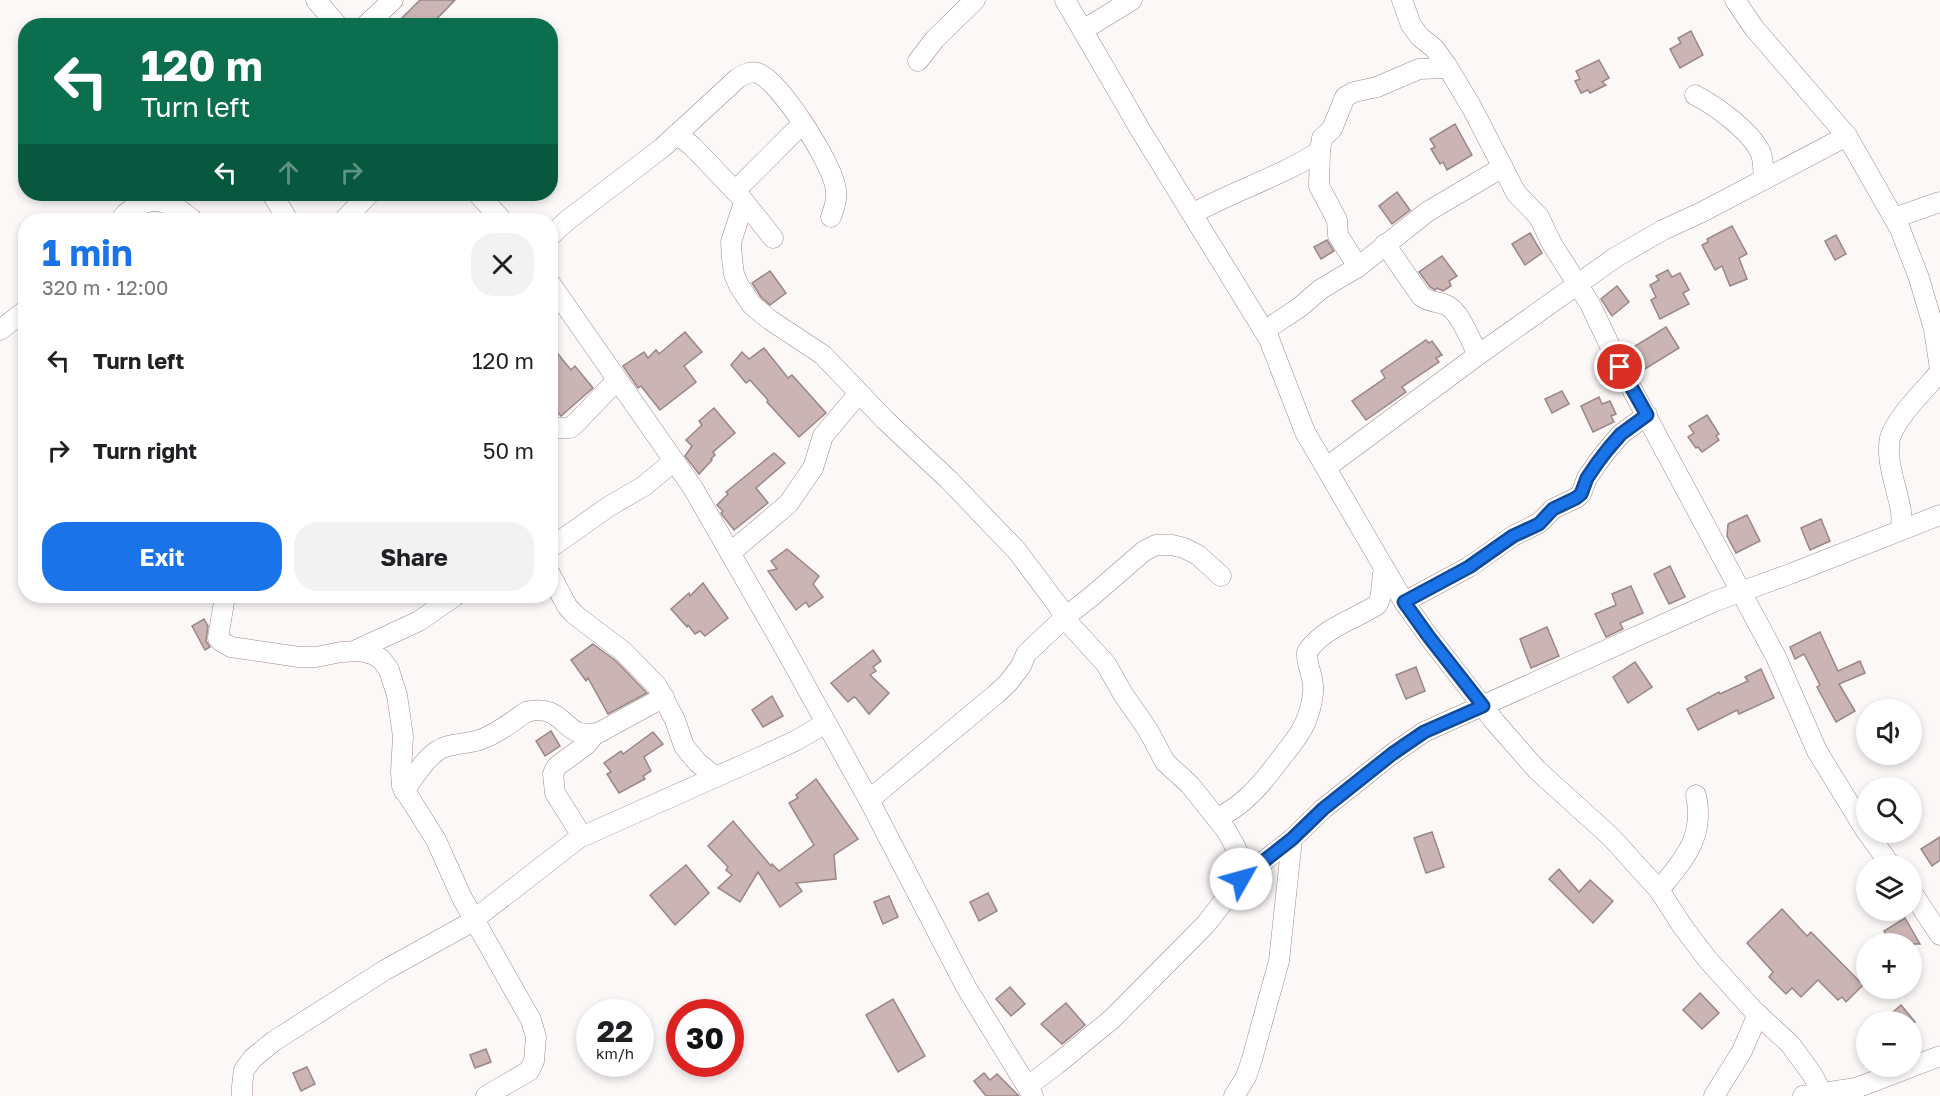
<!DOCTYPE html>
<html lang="en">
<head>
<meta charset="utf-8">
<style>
  :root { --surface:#fff; --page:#f2f2f2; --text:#202124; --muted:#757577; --accent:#1a73e8 }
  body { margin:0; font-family:"Golos Text",sans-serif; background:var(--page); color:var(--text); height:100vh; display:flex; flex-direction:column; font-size:22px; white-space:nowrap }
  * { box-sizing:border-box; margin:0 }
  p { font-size:20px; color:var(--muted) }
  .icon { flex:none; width:33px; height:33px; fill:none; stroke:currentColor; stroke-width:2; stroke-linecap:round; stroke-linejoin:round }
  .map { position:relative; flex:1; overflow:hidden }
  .drawer { position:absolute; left:18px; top:213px; width:540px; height:390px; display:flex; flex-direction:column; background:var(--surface); border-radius:24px; box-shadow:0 3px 9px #0003 }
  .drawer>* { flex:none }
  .hud { position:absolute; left:18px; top:18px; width:540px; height:183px; border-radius:24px; box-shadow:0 3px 9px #0003; background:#0b6e4f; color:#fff; overflow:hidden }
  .fabs { position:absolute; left:1856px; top:699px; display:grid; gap:12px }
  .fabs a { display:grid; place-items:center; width:66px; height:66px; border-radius:50%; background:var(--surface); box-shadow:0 3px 9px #0003; font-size:30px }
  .speed { position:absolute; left:576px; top:999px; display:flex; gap:12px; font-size:30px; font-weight:700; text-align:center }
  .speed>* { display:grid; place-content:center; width:78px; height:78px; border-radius:50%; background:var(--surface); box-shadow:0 3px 9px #0003; line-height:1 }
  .speed small { font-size:15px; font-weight:400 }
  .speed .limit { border:9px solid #d22; background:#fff; color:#111 }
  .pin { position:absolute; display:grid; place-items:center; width:51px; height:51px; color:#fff; margin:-26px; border:3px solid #fff; border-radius:50%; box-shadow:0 2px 6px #0007 }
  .me { position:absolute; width:66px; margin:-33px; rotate:52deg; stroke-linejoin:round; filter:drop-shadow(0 0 4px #0008) }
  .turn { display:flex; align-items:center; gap:21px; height:126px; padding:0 24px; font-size:27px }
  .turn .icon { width:78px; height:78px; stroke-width:2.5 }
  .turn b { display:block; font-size:42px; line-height:51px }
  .lanes { display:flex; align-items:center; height:57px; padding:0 24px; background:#0003; justify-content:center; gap:30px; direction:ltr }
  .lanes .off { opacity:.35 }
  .round { display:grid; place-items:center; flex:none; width:63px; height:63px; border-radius:24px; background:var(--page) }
  .overview { display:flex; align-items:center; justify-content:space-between; height:102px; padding:0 24px }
  h1 { font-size:36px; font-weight:700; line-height:45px; color:var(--accent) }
  .button { display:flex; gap:12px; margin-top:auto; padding:12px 24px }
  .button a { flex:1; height:69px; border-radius:24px; background:var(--accent); color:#fff; font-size:24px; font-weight:700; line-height:69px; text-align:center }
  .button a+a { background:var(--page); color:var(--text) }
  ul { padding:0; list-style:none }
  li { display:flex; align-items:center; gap:18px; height:90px; padding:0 24px }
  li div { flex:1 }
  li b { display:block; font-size:22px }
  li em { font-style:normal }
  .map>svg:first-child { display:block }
  .building { fill:#cab4b4; stroke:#9b8686; stroke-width:1.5 }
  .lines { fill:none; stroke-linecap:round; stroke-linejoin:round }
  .minor-casing { stroke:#9e8989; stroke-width:21 }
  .minor { stroke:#fff; stroke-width:20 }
  .route-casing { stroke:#114b97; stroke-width:15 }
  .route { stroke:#1a73e8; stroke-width:10 }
</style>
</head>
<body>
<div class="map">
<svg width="1940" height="1096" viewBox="0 0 1940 1096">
  <rect width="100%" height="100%" fill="#fdf8f8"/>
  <g class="building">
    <path d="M420,0H455L430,26H394Z"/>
    <path d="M1691,31L1703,55L1680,68L1670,49L1681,43L1678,38Z"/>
    <path d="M1599,60L1609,78L1602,82L1606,85L1590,93L1588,90L1581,93L1575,81L1580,79L1576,71Z"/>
    <path d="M1455,124L1472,155L1447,170L1443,162L1440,164L1431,149L1435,147L1430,139Z"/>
    <path d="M1397,192L1410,210L1392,224L1379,206Z"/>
    <path d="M1732,226L1747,254L1739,258L1747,279L1730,286L1722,266L1715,270L1702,245L1708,242L1707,239Z"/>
    <path d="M1530,233L1542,253L1525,265L1512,244Z"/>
    <path d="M1836,235L1846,254L1835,260L1825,241Z"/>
    <path d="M1327,240L1334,251L1321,259L1314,247Z"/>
    <path d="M1442,256L1457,276L1449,281L1451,286L1443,291L1437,288L1435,290L1430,287L1419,272Z"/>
    <path d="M1668,270L1672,277L1680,273L1689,290L1683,293L1689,304L1660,319L1651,300L1656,297L1650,285L1659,280L1656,276Z"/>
    <path d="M770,271L786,293L770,305L761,297L752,283Z"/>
    <path d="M1617,286L1629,302L1612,316L1601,299Z"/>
    <path d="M1666,327L1679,348L1640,372L1627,351Z"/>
    <path d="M685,332L702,352L684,366L696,382L660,410L641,386L638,388L623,366L644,352L648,358L656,350L659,354Z"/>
    <path d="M1426,340L1429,343L1432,341L1442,355L1436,358L1439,362L1402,387L1406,392L1366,420L1352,401L1385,378L1381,371Z"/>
    <path d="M550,344L571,370L575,366L593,388L561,416L550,405Z"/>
    <path d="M764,348L788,378L792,375L826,413L799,437L767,402L768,400L750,380L746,383L731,365L742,352L749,359Z"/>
    <path d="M1562,391L1569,404L1552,413L1545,399Z"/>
    <path d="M1599,397L1602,404L1610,401L1616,414L1611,416L1614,422L1593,432L1581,406Z"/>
    <path d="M714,408L735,433L713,452L715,455L711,459L712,460L699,474L685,456L692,446L686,440L702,425L699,421Z"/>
    <path d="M1707,415L1719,434L1716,436L1719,440L1702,452L1698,447L1696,448L1688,437L1694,433L1689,426Z"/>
    <path d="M774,453L785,463L756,488L768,503L734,530L723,516L721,513L723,511L717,505L728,494L726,492Z"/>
    <path d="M1747,515L1760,541L1736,553L1727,536L1728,524Z"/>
    <path d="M1821,519L1830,541L1810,550L1801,528Z"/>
    <path d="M787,549L819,576L813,584L823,597L809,607L806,602L796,610L768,571L777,569L771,561Z"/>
    <path d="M1670,566L1685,597L1669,604L1654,574Z"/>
    <path d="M703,583L728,618L705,636L700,631L695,634L688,625L687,627L671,609L689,593L690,596Z"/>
    <path d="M1631,586L1643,613L1620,623L1623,629L1606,637L1595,614L1616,605L1612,594Z"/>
    <path d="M204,619L208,626L206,641L210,647L205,650L192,626Z"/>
    <path d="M1547,627L1559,656L1531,668L1520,639Z"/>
    <path d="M1820,632L1838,671L1860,661L1865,673L1839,684L1855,711L1836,722L1817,687L1820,685L1804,654L1795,659L1790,647Z"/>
    <path d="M593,644L616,661L647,693L608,714L588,678L586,681L571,660Z"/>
    <path d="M873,650L881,661L873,667L876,671L870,675L889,693L869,714L856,698L854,697L848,702L831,683Z"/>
    <path d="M1635,662L1652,687L1628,703L1613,677Z"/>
    <path d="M1416,667L1425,691L1406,699L1396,675Z"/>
    <path d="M1761,669L1774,698L1739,714L1737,710L1698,730L1687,709L1719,692L1720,694L1748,681L1745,677Z"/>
    <path d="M772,696L783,716L763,727L752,710Z"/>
    <path d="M551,731L560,746L545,756L536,741Z"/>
    <path d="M653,732L663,744L644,757L651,771L643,776L645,779L619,793L607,774L611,772L604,763L621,751L623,754Z"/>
    <path d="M816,779L858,839L834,855L836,879L796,883L802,891L780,907L758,872L740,902L718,888L732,875L726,870L728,867L708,846L733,821L771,866L772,864L779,871L814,845L789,803L798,798L796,795Z"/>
    <path d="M1432,832L1444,867L1426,873L1414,838Z"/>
    <path d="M1940,837V860L1932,866L1921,849Z"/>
    <path d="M686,865L709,893L675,925L650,895Z"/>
    <path d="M1559,869L1579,892L1590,880L1613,901L1593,923L1549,879Z"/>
    <path d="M988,893L997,911L979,921L970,902Z"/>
    <path d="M889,896L898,917L883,924L874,902Z"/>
    <path d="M1782,909L1807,936L1811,932L1863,985L1846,1002L1842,997L1838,1000L1818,980L1801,997L1792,988L1786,994L1769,977L1773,972L1747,943Z"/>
    <path d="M1905,918L1920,944H1891L1884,931Z"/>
    <path d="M1010,987L1025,1004L1011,1016L996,999Z"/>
    <path d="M1700,993L1719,1013L1702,1029L1683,1010Z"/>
    <path d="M893,999L925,1056L898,1072L866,1015Z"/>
    <path d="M1066,1003L1085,1025L1062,1044L1041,1024Z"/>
    <path d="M1901,1005L1915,1022H1881Z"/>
    <path d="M486,1049L491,1062L475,1068L470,1055Z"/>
    <path d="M307,1067L315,1084L301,1091L293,1073Z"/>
    <path d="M984,1073L990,1080L997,1074L1019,1096H986L974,1081Z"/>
  </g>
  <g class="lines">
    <g class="minor-casing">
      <g id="minor">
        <path d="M316,0L338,26"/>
        <path d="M1065,0L1141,131L1269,339L1305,432L1404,602L1429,637L1495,722L1537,770L1611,837L1639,868L1659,890L1683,927L1708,960L1754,1011L1790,1044L1812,1074L1822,1093"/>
        <path d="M1402,0L1411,25L1420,37L1434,48L1447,66L1471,106L1516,193L1539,217L1552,244L1590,304L1620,367L1776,657L1817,751L1866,831"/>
        <path d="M1735,0L1754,28L1847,136L1900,229L1919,278L1934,329L1940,369"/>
        <path d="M365,26L393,0"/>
        <path d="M1083,30L1132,0"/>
        <path d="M918,61L935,39L975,0"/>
        <path d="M1695,95C1716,106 1749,130 1760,151C1764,160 1763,171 1764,180"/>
        <path d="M677,134L693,147L738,194L773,238"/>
        <path d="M1320,151L1319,186L1337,220L1338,235L1358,267"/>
        <path d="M735,191L803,123"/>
        <path d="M272,194L288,220"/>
        <path d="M478,194L502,220"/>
        <path d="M744,202L731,242L732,258L734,274L739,286L752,305L770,320L823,355L885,420L949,480L1017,551L1059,607L1064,618L1106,664L1123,694L1148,730L1165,762L1190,785L1226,830L1236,848L1241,866V879L1206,924L1112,1019L1057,1064L1028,1086"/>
        <path d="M1192,214C1233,191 1280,177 1320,151L1322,138L1332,129L1345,97L1354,92L1377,87L1419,69L1447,68"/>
        <path d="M1894,218L1940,202"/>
        <path d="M120,220C133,204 154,195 173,206C180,209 187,216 193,220"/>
        <path d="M344,220L369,194"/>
        <path d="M550,236L569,219L662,148L738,78C745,74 752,70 760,74C782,85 830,161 835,185C838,197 835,206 831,217"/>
        <path d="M1385,244L1421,296C1429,303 1439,301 1448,306C1461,313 1471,342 1478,355"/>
        <path d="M550,283L693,488L779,638L869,800L966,987L1033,1096"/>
        <path d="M0,330L26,310"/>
        <path d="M1264,331L1300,307L1321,289L1358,267L1427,212L1503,167"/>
        <path d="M550,428H570L576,423L617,380"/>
        <path d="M1327,467L1478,355L1616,257L1663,230L1702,212L1847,136"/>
        <path d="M1901,530C1901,524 1902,518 1901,512C1898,490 1885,461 1890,438C1895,419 1926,388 1940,372"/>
        <path d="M550,548L608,507L644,486L674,461"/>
        <path d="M730,553L788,504L813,468L823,436L859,393"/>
        <path d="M550,574L567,606L574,614L624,652L657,686L675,720L684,746L697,762L716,777"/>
        <path d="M225,596L218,638L222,642L231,647L299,657H316L341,652L361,651L372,654L381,659L389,670L397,695L403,736L401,772L402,786L436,840L462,898L531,1020L536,1037L534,1061L529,1071L486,1096"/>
        <path d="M1404,602L1469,567L1513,536L1539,523L1553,509L1576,498L1581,494L1587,478L1598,462L1608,449L1621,434L1647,415"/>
        <path d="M354,651L419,621L455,596"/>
        <path d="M404,791C414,777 424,760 437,751C450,742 468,745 482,739C498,733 512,722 526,712C567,701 562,744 600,732L664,697"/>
        <path d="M869,800L995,695L1008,683L1021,666L1026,654L1064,618L1092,596L1144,551L1156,545H1172L1184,548L1198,555L1221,576"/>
        <path d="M1217,818C1243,806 1261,785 1278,762C1296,739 1310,724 1313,693C1315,678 1306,666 1307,652C1323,628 1353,620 1377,605C1383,597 1381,580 1384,569"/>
        <path d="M1867,832L1891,866"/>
        <path d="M582,836L555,793L553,774L557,766L586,745L595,734"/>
        <path d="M1241,879L1292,839L1323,809L1392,754L1424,732L1713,602L1790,574L1940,515"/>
        <path d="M1659,890C1684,859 1705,838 1696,795"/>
        <path d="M1911,891L1940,935"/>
        <path d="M242,1096V1086L244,1070L253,1058L274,1041L385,970L468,924L579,838L754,760L795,741L826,723"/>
        <path d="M1234,1096L1246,1077L1252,1059L1279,961L1292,839"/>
        <path d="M1714,1096L1742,1051L1758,1014"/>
        <path d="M1803,1096L1856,1088L1940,1056"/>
      </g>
    </g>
    <use href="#minor" class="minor"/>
  </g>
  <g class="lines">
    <g class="route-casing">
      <path id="route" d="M1241,879L1292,839L1323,809L1392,754L1424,732L1483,706L1429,637L1404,602L1469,567L1513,536L1539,524L1553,509L1576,498L1581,494L1587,478L1598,462L1608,449L1621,434L1647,415L1620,367"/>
    </g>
    <use href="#route" class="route"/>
  </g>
</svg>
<div class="fabs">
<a><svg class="icon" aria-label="sound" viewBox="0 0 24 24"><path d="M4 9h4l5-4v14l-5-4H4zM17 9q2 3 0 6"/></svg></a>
<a><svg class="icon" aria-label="search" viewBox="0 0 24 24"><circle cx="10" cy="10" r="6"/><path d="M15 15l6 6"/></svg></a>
<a><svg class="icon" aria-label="layers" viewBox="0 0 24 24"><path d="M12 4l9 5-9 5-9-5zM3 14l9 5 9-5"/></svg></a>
<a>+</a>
<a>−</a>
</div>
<div class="speed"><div>22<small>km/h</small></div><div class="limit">30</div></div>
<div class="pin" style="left:1620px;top:367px;background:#d93025"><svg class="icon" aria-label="arrive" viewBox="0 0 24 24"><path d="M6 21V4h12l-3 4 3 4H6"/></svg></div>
<svg class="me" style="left:1241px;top:879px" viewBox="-20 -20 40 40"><circle r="19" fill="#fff"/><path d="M0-13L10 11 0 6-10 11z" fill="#1a73e8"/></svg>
<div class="hud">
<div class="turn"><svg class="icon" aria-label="left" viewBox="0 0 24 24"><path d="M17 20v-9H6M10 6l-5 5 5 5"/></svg><div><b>120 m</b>Turn left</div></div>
<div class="lanes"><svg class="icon" aria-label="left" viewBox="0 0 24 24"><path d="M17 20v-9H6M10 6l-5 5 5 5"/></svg><svg class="icon off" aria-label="ahead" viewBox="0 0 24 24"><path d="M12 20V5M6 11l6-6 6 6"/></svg><svg class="icon off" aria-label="right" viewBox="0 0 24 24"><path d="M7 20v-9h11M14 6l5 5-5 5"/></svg></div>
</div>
<section class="drawer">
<div class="overview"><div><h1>1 min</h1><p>320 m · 12:00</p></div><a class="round"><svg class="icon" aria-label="close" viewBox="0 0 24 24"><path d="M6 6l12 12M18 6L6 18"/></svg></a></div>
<ul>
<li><svg class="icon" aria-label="left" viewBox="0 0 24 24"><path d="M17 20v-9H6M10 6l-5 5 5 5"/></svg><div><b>Turn left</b></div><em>120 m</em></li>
<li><svg class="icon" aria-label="right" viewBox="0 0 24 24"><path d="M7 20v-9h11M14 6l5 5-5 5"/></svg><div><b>Turn right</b></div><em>50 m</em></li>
</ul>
<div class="button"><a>Exit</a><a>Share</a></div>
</section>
</div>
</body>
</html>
